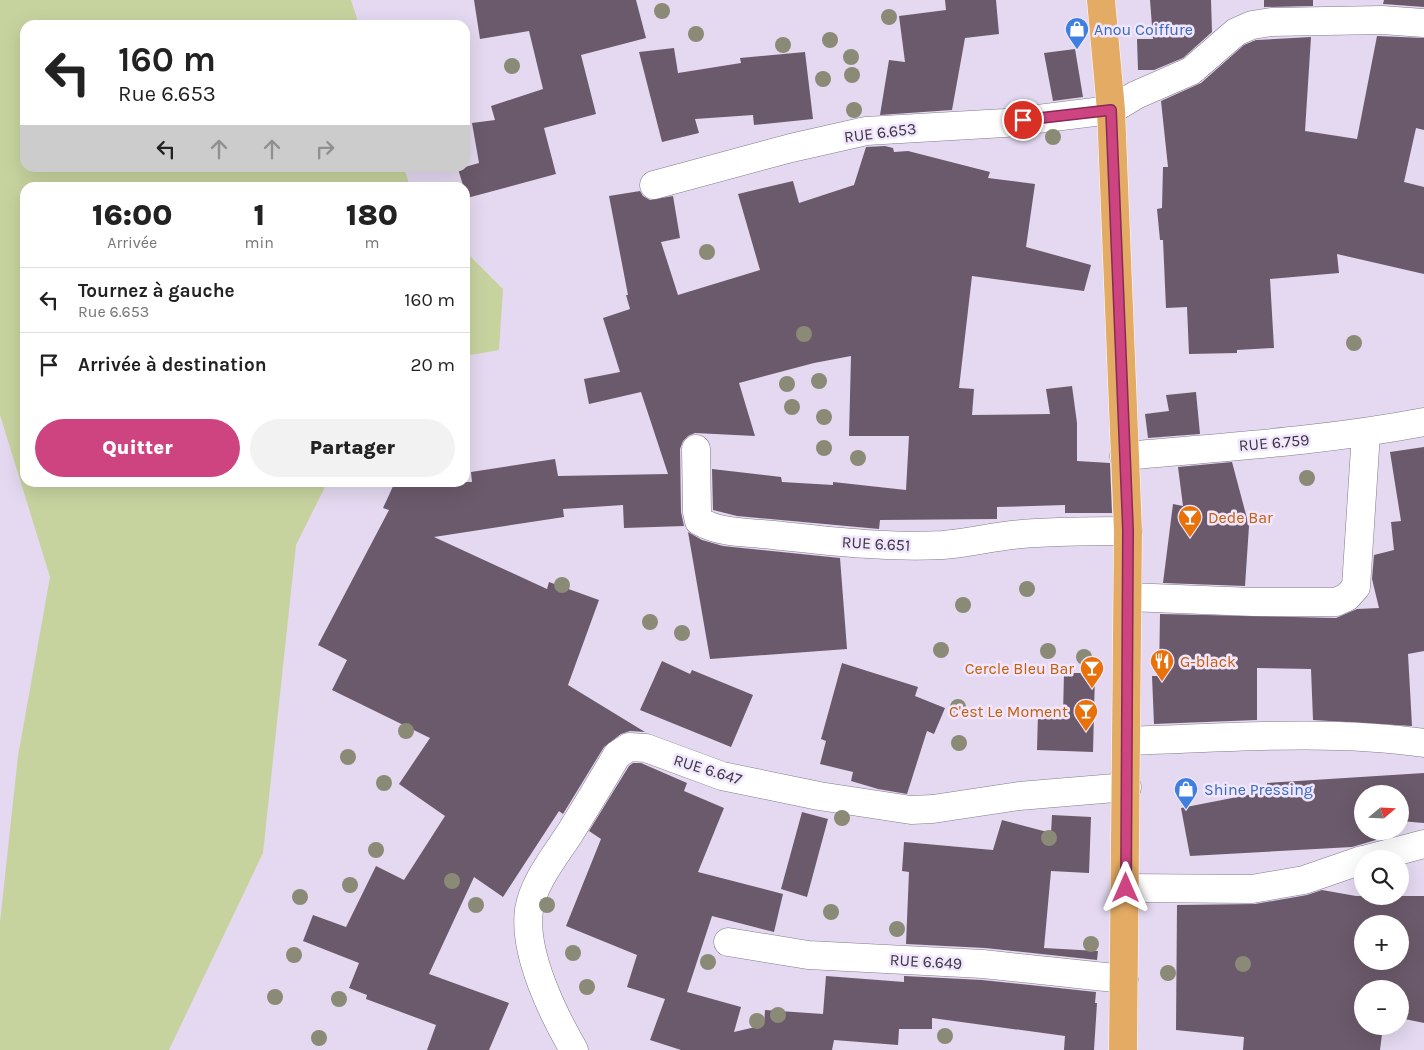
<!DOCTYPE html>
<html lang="fr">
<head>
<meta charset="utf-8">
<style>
  :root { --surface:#fff; --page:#f2f2f2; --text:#222; --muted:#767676; --line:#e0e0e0; --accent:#cd4481 }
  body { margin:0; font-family:Karla,sans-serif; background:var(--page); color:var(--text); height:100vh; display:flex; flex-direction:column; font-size:19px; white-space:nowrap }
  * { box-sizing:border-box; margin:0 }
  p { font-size:16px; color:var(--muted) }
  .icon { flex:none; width:28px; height:28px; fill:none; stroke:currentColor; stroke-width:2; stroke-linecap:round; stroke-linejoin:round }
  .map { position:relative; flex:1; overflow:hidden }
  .side { position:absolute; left:20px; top:182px; width:450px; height:305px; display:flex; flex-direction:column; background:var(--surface); border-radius:15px; box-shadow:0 5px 20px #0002 }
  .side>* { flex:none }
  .guide { position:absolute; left:20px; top:20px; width:450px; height:152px; border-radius:15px; box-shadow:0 5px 20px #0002; background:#fff; color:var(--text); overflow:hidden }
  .needle { width:32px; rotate:71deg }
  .buttons { position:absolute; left:1354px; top:785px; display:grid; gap:10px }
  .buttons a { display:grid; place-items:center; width:55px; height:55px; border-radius:50%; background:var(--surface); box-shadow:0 5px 20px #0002; font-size:25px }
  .pin { position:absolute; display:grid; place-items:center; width:42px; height:42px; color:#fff; margin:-21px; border:2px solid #fff; border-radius:50%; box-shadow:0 1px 5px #0007 }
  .me { position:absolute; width:55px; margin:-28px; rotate:0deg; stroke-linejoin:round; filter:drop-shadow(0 0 4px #0008) }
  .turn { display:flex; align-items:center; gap:18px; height:105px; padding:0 15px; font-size:22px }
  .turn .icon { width:65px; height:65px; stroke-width:2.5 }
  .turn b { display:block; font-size:35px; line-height:42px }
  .lanes { display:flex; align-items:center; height:48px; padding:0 15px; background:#0003; justify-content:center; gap:25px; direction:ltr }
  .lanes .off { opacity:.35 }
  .eta { display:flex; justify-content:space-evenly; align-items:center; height:85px; text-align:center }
  .eta b { font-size:30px; font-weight:800; line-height:35px }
  .button { display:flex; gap:10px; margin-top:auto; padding:10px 15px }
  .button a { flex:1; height:58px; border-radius:30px; background:var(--accent); color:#fff; font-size:20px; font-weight:800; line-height:58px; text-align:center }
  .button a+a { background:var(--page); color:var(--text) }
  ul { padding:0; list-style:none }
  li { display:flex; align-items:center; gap:15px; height:65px; padding:0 15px; border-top:1px solid var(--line) }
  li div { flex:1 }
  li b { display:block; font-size:19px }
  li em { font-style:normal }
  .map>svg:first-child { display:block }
  .green { fill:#c7d39f }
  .building { fill:#6b5a6b; fill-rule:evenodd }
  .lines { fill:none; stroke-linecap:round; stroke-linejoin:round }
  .minor-casing { stroke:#83798e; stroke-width:29 }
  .highway-casing { stroke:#fff; stroke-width:29 }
  .minor { stroke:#fff; stroke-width:28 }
  .highway { stroke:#e4ab64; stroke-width:28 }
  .tree { fill:#8a8a76 }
  .route-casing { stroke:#852c54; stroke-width:12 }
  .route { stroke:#cd4481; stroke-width:9 }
  .labels { text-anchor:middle; stroke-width:5; stroke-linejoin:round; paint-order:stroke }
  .shop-label { font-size:16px; fill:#366cbe; stroke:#f1e6fe; text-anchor:start }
  .street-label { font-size:16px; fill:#3b363f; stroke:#f1e6fe }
  .food-label { font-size:16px; fill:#c56008; stroke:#f1e6fe; text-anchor:start }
</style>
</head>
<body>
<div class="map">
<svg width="1424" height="1050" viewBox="0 0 1424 1050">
  <rect width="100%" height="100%" fill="#e4d9f0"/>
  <g class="green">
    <path d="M0,0H351L359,25H25V168H404L410,187L25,188V482L327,483L296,545L263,853L169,1050H0V922L18,756L50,577L0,415Z"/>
    <path d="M465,251L503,289L499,350L465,356Z"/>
  </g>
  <g class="building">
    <path d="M474,0H636L646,38L581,55L596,114L544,128L556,174L467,198L458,169L479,163L472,123L495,120L491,106L543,89L529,31L480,39Z"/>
    <path d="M945,0H996L999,34L965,38L952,110L880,115L889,60L905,62L899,16L946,10Z"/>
    <path d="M1150,0H1211L1212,32L1183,58L1154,70H1138L1137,39H1153Z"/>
    <path d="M1264,0H1313V6L1264,7Z"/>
    <path d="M1384,0H1424V7L1383,4Z"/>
    <path d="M1377,36L1424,38V130L1416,128L1404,182L1424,187V274L1337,254L1339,273L1270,279L1274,348L1237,350V353L1189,354L1187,307L1166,308L1163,240H1160L1157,209L1162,208L1163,167H1168L1161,101L1201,83L1244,45L1256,40L1311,37L1305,131L1357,139Z"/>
    <path d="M674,48L678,73L741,63L740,58L805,52L813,119L754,125L753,115L695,119L699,133L662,142L639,52Z"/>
    <path d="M1075,49L1083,97L1053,101L1044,53Z"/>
    <path d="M885,146L893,148L894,152L908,151L990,172L988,178L1035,184L1026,247L1091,265L1084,291L972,276L959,388L974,389L972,415L1050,414L1046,389L1072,386L1077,423V461L1110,463L1112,513H1065V505L997,507V519L880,520L879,529L737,516L713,510L712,469L781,477L782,482L833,485V482L906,490L909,436H849L851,356L814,363L739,383L755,436L695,433L688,436L683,441L680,449L681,512L684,526L624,528L623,505L563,509L564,517L434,537L547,589L549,582L599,600L568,685L645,732L630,731L621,734L604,747L563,814L559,811L503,897L474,877L429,974L509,1003L489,1050H427L436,1025L366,999L367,995L349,988L359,963L303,941L313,915L346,927L376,866L404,880L445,816L399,784L430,738L332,690L347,660L318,645L389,510L383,508L395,482H472L471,472L555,459L558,476L668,474L641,392L589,404L584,379L620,372L603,318L630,309L626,295H628L609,196L640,191L643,196L650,200L673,196L680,238L661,242L678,295L760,270L738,194L793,181L799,203L854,185L866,147Z"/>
    <path d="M1196,392L1200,434L1148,438L1145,414L1169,411L1166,395Z"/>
    <path d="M1424,447V651L1408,654L1412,726L1313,720L1311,669L1257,668V720L1154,724L1152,676H1159L1160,614L1336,618L1357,609L1379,608L1372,579L1374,555L1394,550L1391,522L1401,521L1390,452Z"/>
    <path d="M1232,462L1249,526L1245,586L1163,583L1173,504L1183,506L1178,467Z"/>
    <path d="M688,532L702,540L723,546L840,558L847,649L710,659Z"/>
    <path d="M662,661L690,674L692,670L753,695L731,747L640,710Z"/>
    <path d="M842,663L918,687L915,696L945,708L934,734L927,731L907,794L878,789L851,781L853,772L820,764L826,741L821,739Z"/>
    <path d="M1064,673H1095L1093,752L1037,750L1038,714L1063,715Z"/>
    <path d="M633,763H641L687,783L684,791L724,808L698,872L783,894L774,932L712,916L687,992L741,1007L734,1032L764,1025L765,1010L823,1014L826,976L904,982V976L982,980L1096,992L1095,1003H1097L1094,1050H1064L1065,1036L932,1018V1029H899L898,1045L834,1040L832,1050H681L650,1040L665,999L627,987L637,955L566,926L601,839L589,831L629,766Z"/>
    <path d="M1424,773V823L1400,821V794H1362V831H1375L1376,840L1352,847L1190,856L1181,808L1268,791L1267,783Z"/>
    <path d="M802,812L828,819L807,897L781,889Z"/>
    <path d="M1052,815L1091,817L1089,873L1051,871L1044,948L1098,951L1097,960L985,948L906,944L909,872L902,871L904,842L993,850L1002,820L1051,833Z"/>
    <path d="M1322,890L1356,896H1424V1023L1400,1018V989H1362V1026H1383L1380,1050H1243L1244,1037L1176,1030L1177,905L1255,904L1307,895ZM1362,924H1400V961H1362Z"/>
  </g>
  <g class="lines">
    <g class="minor-casing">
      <g id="minor">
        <path d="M654,185L791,148L866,131L1005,123L1111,110L1136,95L1191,71L1236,32L1252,25L1271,22L1382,20L1424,23"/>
        <path d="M696,449L697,512L699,521C721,534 748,532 773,535C829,541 886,548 943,545C969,543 995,536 1022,534C1057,531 1093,531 1128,531"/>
        <path d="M1124,456C1224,447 1325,441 1424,422"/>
        <path d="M1128,597L1253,602H1336L1347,597L1356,587L1366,433"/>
        <path d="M1128,741C1222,738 1331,729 1424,743"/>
        <path d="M1367,859L1424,844"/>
        <path d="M1126,888L1252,889L1304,880L1362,860"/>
        <path d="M728,942L808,955L983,964L1124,979"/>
        <path d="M574,1050C553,1014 523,953 529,910C533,883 555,856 570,833C586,807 602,781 617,755L629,747L646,748L722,776L819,796L911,810L933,809L1019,796L1127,787"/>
      </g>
    </g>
    <g class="highway-casing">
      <path id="highway" d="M1101,0L1111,110L1128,531L1123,1050"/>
    </g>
    <use href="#minor" class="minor"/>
    <use href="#highway" class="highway"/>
  </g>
  <g class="tree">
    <circle cx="662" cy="11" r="8"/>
    <circle cx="889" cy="17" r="8"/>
    <circle cx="696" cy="34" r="8"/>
    <circle cx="830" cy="40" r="8"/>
    <circle cx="783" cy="45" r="8"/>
    <circle cx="851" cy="57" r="8"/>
    <circle cx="512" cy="66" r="8"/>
    <circle cx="852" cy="75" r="8"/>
    <circle cx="823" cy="79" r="8"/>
    <circle cx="854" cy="110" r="8"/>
    <circle cx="1053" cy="137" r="8"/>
    <circle cx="707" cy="252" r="8"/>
    <circle cx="804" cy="334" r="8"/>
    <circle cx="1354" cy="343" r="8"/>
    <circle cx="819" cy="381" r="8"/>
    <circle cx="787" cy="384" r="8"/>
    <circle cx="792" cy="407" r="8"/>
    <circle cx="824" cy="417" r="8"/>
    <circle cx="824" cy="448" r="8"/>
    <circle cx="858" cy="458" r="8"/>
    <circle cx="1307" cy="478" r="8"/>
    <circle cx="562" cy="585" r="8"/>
    <circle cx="1027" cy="589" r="8"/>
    <circle cx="963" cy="605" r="8"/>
    <circle cx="650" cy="622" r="8"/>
    <circle cx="682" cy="633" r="8"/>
    <circle cx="941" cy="650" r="8"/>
    <circle cx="1048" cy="651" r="8"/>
    <circle cx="1084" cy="657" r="8"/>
    <circle cx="958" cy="707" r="8"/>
    <circle cx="406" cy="731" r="8"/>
    <circle cx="959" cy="743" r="8"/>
    <circle cx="348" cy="757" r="8"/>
    <circle cx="384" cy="783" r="8"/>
    <circle cx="842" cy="818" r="8"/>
    <circle cx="1049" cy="838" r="8"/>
    <circle cx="376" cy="850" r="8"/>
    <circle cx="452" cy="881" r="8"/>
    <circle cx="350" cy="885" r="8"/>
    <circle cx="300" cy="897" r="8"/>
    <circle cx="476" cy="905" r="8"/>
    <circle cx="547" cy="905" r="8"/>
    <circle cx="831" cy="912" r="8"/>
    <circle cx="897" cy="929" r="8"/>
    <circle cx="1091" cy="944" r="8"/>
    <circle cx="573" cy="953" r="8"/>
    <circle cx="294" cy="955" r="8"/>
    <circle cx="708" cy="962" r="8"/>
    <circle cx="1243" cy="964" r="8"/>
    <circle cx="1168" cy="973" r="8"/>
    <circle cx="587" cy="987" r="8"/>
    <circle cx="275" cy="997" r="8"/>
    <circle cx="339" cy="999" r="8"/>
    <circle cx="778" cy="1015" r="8"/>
    <circle cx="757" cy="1021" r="8"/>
    <circle cx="945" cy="1036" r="8"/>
    <circle cx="319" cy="1038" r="8"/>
  </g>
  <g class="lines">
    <g class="route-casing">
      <path id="route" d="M1023,120L1111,110L1128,530L1126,888"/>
    </g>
    <use href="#route" class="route"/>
  </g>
  <defs>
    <g id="shop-pin" transform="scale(1.25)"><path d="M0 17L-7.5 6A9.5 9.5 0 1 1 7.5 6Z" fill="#3f7fe0" stroke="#f1e6fe"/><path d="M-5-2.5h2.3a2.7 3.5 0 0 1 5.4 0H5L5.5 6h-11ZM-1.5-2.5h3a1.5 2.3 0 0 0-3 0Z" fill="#fff"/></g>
    <g id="bar-pin" transform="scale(1.25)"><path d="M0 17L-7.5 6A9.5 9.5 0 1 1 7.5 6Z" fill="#e8710a" stroke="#f1e6fe"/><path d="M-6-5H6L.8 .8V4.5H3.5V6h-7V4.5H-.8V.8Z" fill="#fff"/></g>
    <g id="restaurant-pin" transform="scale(1.25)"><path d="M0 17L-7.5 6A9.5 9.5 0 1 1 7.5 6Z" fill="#e8710a" stroke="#f1e6fe"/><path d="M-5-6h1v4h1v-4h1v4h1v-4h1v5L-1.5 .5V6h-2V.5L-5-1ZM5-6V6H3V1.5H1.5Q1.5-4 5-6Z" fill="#fff"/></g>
  </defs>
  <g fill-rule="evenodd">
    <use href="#shop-pin" x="1077" y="29"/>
    <use href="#bar-pin" x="1190" y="517"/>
    <use href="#restaurant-pin" x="1162" y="661"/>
    <use href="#bar-pin" x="1092" y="668"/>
    <use href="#bar-pin" x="1086" y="711"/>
    <use href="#shop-pin" x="1186" y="789"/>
  </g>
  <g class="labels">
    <g class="shop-label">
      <text x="1094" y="35">Anou Coiffure</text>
      <text x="1204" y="795">Shine Pressing</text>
    </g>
    <g class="street-label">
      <text transform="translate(880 132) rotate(-7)" y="6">RUE 6.653</text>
      <text transform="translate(1274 442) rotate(-5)" y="6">RUE 6.759</text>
      <text transform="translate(876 543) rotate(3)" y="6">RUE 6.651</text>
      <text transform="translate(708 769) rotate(17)" y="6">RUE 6.647</text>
      <text transform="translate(926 961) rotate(3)" y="6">RUE 6.649</text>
    </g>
    <g class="food-label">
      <text x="1208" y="523">Dede Bar</text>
      <text x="1180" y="667">G-black</text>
      <text x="1074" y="674" text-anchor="end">Cercle Bleu Bar</text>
      <text x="1068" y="717" text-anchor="end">C'est Le Moment</text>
    </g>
  </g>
</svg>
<div class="buttons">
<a><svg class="needle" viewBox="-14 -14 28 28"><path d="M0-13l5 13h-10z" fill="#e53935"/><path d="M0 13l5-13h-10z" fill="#767676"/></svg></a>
<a><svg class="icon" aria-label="search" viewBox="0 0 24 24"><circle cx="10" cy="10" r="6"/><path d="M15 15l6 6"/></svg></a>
<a>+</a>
<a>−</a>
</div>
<div class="pin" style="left:1023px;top:120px;background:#d93025"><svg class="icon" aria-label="arrive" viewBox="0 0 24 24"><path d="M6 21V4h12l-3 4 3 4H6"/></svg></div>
<svg class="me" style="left:1126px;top:888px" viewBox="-20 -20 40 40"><path d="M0-17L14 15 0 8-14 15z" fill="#cd4481" stroke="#fff" stroke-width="4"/></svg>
<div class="guide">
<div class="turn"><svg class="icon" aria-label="left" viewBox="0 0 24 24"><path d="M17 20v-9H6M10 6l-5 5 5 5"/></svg><div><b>160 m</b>Rue 6.653</div></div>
<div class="lanes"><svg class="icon" aria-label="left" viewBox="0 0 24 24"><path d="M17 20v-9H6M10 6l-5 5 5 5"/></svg><svg class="icon off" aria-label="ahead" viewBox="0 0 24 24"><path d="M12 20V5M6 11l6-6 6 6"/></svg><svg class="icon off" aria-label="ahead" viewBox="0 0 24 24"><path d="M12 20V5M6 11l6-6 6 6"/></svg><svg class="icon off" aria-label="right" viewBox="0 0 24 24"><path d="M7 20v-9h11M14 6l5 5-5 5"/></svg></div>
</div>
<section class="side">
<div class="eta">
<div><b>16:00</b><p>Arrivée</p></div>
<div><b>1</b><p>min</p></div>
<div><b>180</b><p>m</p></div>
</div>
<ul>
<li><svg class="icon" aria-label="left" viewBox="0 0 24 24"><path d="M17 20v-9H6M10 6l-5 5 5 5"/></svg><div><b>Tournez à gauche</b><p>Rue 6.653</p></div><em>160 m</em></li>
<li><svg class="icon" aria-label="arrive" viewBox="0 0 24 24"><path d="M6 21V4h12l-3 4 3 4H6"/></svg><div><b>Arrivée à destination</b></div><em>20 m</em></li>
</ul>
<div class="button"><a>Quitter</a><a>Partager</a></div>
</section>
</div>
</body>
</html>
